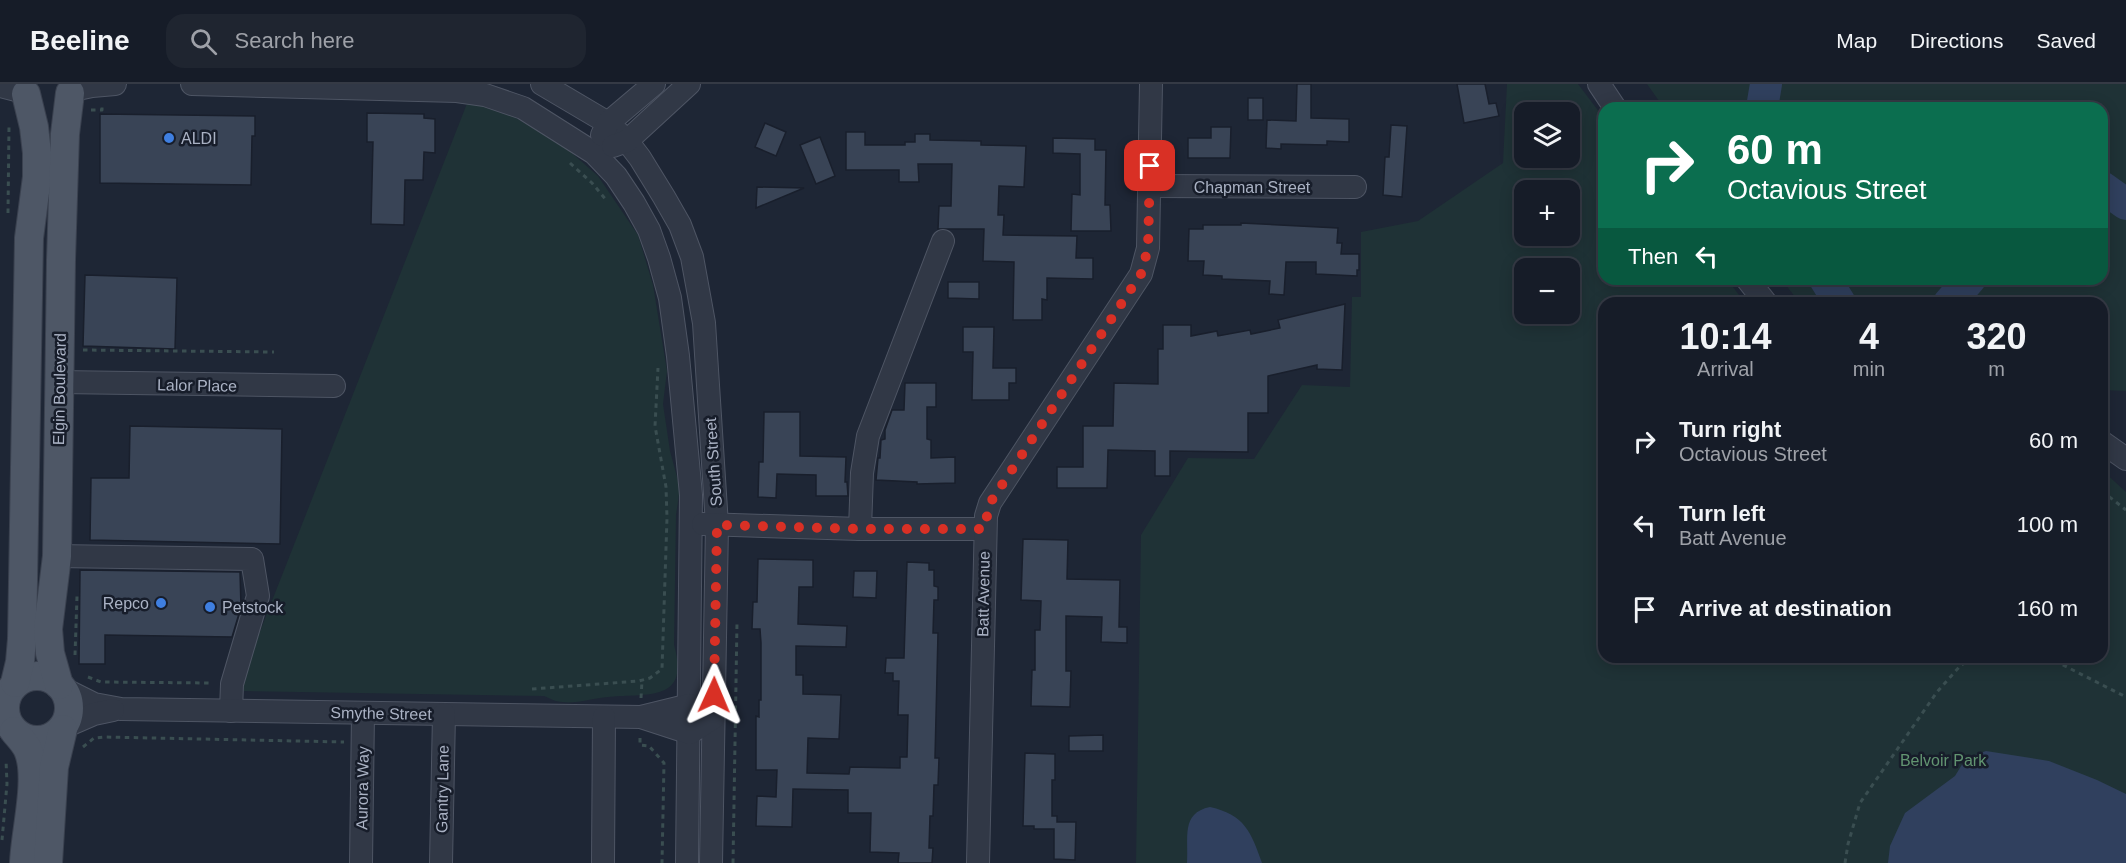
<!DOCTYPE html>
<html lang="en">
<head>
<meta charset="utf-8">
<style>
  :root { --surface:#161c28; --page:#1f2530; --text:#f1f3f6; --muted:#9ea1a8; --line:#353a45 }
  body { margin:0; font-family:Helvetica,sans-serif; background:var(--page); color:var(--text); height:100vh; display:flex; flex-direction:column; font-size:22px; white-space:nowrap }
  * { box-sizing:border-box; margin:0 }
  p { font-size:20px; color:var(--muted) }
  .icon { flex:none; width:33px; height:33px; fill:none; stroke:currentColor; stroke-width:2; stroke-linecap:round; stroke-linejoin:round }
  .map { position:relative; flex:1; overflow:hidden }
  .panel { position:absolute; left:1598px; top:213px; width:510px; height:366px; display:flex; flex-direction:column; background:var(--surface); border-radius:18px; box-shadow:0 3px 15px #0003,0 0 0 2px var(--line) }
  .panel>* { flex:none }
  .hud { position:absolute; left:1598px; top:18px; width:510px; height:183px; border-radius:18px; box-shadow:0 3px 15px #0003,0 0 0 2px var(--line); background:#0b6e4f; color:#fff; overflow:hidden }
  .tools { position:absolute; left:1514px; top:18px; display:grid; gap:12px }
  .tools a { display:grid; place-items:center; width:66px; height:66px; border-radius:12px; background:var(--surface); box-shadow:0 3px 15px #0003,0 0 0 2px var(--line); font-size:30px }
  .pin { position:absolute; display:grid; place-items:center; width:51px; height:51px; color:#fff; margin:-26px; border-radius:12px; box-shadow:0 3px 9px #0006 }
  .me { position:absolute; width:66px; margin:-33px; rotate:1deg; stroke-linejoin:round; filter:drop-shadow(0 0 4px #0008) }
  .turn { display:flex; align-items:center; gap:21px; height:126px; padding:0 30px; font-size:27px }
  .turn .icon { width:78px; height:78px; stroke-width:2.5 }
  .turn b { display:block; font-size:42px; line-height:51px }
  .then { display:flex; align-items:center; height:57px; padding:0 30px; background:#0003; gap:12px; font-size:22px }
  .eta { display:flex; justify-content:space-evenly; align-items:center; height:102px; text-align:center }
  .eta b { font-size:36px; font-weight:800; line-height:42px }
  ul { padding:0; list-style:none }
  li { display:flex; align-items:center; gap:18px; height:84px; padding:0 30px }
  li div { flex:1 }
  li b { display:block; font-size:22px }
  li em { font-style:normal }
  header { display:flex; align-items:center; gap:36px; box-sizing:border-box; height:84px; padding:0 30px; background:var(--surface); border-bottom:2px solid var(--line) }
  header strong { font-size:28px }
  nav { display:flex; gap:33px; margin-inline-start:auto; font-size:21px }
  .search { width:420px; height:54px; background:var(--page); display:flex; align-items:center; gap:15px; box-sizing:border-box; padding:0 21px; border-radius:18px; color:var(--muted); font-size:22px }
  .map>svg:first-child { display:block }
  .green { fill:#1f3236; fill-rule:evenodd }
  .water { fill:#30405e }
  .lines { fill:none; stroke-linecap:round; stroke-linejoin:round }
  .river { stroke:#30405e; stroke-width:32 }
  .building { fill:#394456; stroke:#191f2c; stroke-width:1.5 }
  .minor-casing { stroke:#4e5564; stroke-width:24 }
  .major-casing { stroke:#3a414f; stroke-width:30 }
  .path { stroke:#3a4e51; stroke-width:3; stroke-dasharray:4.5 4.5; stroke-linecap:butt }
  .minor { stroke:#313846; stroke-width:22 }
  .major { stroke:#4e5766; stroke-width:28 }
  .route { stroke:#d93025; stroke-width:10; stroke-dasharray:0 18 }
  .shop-dot { fill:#3f7fe0; stroke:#171d2a; stroke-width:2 }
  .labels { text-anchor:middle; stroke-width:5; stroke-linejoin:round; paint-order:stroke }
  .poi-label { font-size:16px; fill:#aab2c4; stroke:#171d2a; text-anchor:start }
  .street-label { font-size:16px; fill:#aab2c4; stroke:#171d2a }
  .park-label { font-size:16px; fill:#629471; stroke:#171d2a }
</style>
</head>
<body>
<header>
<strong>Beeline</strong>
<div class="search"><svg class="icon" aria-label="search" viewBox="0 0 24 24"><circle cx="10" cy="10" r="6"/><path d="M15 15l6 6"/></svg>Search here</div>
<nav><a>Map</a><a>Directions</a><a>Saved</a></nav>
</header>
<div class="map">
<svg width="2126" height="779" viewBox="0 0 2126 779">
  <rect width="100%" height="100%" fill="#1e2635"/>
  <g class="green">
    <path d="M1507,0H1578L1603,33L1604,195H1727L1745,219H1604V573H2102V386L2126,408V779H1136L1141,451L1188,374L1254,375L1302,301L1350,303L1352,213H1361V148L1418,137L1503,79ZM1524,28H1569V74H1524ZM1524,106H1569V152H1524ZM1524,184H1569V230H1524Z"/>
    <path d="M1647,0H2126V307L2102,306V219H1800L1781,195H2102V24H1664Z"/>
    <path d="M468,17L516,34L565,63L598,92L638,151L653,201L667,287L663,320L670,367L680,404L676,431L674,561C691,619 646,609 608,613C594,614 576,620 562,618C556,618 549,614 544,612L244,607L241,596Z"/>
  </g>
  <g class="water">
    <path d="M1986,667L2049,677L2097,696L2126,710V779H1888L1890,762L1905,729L1955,692L1966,674Z"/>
    <path d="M1210,723C1245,731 1251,748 1262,779H1187C1189,755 1180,729 1210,723Z"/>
  </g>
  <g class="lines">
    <g class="river">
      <path d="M1762,24L1766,0"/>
      <path d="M2102,103L2126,120"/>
      <path d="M1825,195L1840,219"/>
      <path d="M1949,219L1970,195"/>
    </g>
  </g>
  <g class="building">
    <path d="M1297,0H1311V34L1349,35V58L1327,57V61L1281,60V65L1266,64L1267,36L1296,37Z"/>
    <path d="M1457,0H1485L1489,20L1496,19L1499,32L1464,39Z"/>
    <rect x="1248" y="14" width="15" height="22"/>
    <path d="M367,29L424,30V34L435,35V69L424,68L423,96H405L404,141L371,140L373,58H367Z"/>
    <path d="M100,30L255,32V52H252L251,101L100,99Z"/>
    <path d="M765,39L786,48L776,72L755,63Z"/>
    <path d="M1391,41L1407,42L1402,113L1383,111L1385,73H1389Z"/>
    <path d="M1211,43H1231L1230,74H1188V54H1211Z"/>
    <path d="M846,48H865V61H905V58H915V50H930V56L981,57V61L1026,62L1024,103L999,102L998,131H1004L1003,151L1077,152L1076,174H1093V195L1047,194V216L1042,215V236H1013L1014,178L983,177L984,145H938L939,122H951L952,80H918L919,98H899V86H846Z"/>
    <path d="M820,53L835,92L816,100L800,61Z"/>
    <path d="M1053,54L1095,55V66H1106L1105,121H1110L1111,147H1071L1072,110L1080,111V70L1053,69Z"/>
    <path d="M757,103L804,104L756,124Z"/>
    <path d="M1241,139L1338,144L1337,159H1342L1341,170H1359V186H1357V192L1316,190V178H1286L1284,211L1269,210L1270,197L1222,195V192L1203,191L1204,177H1188L1189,145H1203V141H1241Z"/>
    <path d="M85,191L177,194L175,265L83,262Z"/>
    <path d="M948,198H979V215L948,214Z"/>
    <path d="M1345,220L1342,286L1317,285V281L1268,292V329H1248V368L1170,367V392H1155V367L1108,366L1107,404H1057V383H1083V342H1113L1114,299L1158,300V265H1163V241H1191V252L1217,247L1218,252L1250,246L1251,250L1280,244L1278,236Z"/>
    <path d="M963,243H994L993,284H1016V299H1009V316H972L973,268H963Z"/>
    <path d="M905,299H936V323H927V355L931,356V374L955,373V399L917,400V398L876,396L878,374H880L881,356L885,355V346L892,326H904Z"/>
    <path d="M764,328H800V372L846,373L845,398H847L848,412H816V391L777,390L776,414L758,413L759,378H763Z"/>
    <path d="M130,342L282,345L280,460L90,456L91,394H129Z"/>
    <path d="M1023,455L1068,456L1067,495L1120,496L1119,543H1127V559L1101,558L1102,533L1066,532V587H1071L1070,623L1031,622L1032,586H1035V546H1040L1041,517L1021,516Z"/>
    <path d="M758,475L813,476V503H799L798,540L847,542L846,563L796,562V591H803V610L841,611L839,655L808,654L807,689L849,690L850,683L900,684V673H907L908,631H898L899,597H893V589H885L886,574H904L907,478L929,479V486H934V502L938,503V516H934L933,549H938L935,674H939L938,701H934L933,732H930L929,764H933L932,779H898L899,769L870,768L871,729H848V706L793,705L792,743L756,742L757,712L776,713L777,686H756V632L759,633V616H761V559L760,545H752L753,518H757Z"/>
    <path d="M80,486L240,488L241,523L232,553L105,551V580H79Z"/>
    <path d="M854,487H877L876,514L853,513Z"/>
    <path d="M1103,651V667H1069V652Z"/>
    <path d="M1025,669L1055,670V696H1052V732H1057V738H1076L1075,776L1054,775V745H1034V742H1023Z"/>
  </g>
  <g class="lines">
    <g class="minor-casing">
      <g id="minor">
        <path d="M192,0L457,7L485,11L523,24L594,69L616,92L634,119L649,146L659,174L670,214L678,272L691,411L687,779"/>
        <path d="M542,0L608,39L627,57L640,74L664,113L680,141L692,173L704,239L717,441L711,779"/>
        <path d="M1599,0L1615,24"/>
        <path d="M0,2L24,8"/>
        <path d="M73,6L92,2L115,0"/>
        <path d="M602,51L608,39L654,0"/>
        <path d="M613,62L627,57L689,0"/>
        <path d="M1149,102L1355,103"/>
        <path d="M1747,195L1766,219"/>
        <path d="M59,298L334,302"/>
        <path d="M2102,358L2126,375"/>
        <path d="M703,440L860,445H984"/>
        <path d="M860,445L862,389L868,352L943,157"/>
        <path d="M57,472L252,475L258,512L232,600L231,627"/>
        <path d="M62,604L94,620L121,625L641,633L690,621L713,634L690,649L641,633"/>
        <path d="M64,643L94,630L113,626"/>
        <path d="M361,779L363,629"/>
        <path d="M441,779L444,630"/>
        <path d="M603,779L604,633"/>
        <path d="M978,779L986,432L990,419L1141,190L1148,164L1151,0"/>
      </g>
    </g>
    <g class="major-casing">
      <g id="major">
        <circle cx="37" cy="624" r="32"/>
        <path d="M15,599L20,578L22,555L29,154L37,93V69L34,43L26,10"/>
        <path d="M59,601L50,569L48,545L57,472L61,176L65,50L70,9"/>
        <path d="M14,647C19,653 25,659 28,666C40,694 25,748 24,779"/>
        <path d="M48,779L54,683L63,645"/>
      </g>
    </g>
    <g class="path">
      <path d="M91,26H102V20"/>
      <path d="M570,79L592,99L607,117"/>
      <path d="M8,129L9,43"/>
      <path d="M83,266L274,268"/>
      <path d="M2102,407L2126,426"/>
      <path d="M75,571L77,512"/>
      <path d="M2037,573L2061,580L2126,613"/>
      <path d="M88,593L101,598L213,599"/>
      <path d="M532,605L639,597L650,594L662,585L667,434L666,403L655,342L658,284"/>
      <path d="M641,614L642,597"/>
      <path d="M640,654V661L649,662L664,679L662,779"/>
      <path d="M83,663L94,654L105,653L344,658"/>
      <path d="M2,756L7,700L6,676"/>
      <path d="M733,779L737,538"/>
      <path d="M1845,779L1848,760L1860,719L1937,608L1961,581L1977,573"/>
    </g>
    <use href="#minor" class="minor"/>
    <use href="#major" class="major"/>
  </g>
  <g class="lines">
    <path class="route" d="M714,611L717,441L860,445H984L990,419L1141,190L1148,164L1150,82"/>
  </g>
  <g class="shop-dot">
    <circle cx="169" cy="54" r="6"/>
    <circle cx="161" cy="519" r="6"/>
    <circle cx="210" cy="523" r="6"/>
  </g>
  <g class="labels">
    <g class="poi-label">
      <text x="181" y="60">ALDI</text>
      <text x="149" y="525" text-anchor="end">Repco</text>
      <text x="222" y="529">Petstock</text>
    </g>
    <g class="street-label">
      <text x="1252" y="109">Chapman Street</text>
      <text transform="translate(197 301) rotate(1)" y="6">Lalor Place</text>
      <text transform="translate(59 305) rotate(-89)" y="6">Elgin Boulevard</text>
      <text transform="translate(713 378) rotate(-94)" y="6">South Street</text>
      <text transform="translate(983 510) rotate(-89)" y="6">Batt Avenue</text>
      <text transform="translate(381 629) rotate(1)" y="6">Smythe Street</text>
      <text transform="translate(362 704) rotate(-89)" y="6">Aurora Way</text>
      <text transform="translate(442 705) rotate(-89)" y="6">Gantry Lane</text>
    </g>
    <g class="park-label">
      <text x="1943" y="682">Belvoir Park</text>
    </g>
  </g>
</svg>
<div class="tools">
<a><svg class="icon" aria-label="layers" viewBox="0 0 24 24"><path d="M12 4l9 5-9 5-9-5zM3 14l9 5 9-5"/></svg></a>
<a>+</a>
<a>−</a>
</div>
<div class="pin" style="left:1150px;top:82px;background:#d93025"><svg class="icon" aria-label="arrive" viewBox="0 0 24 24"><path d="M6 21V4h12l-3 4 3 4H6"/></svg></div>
<svg class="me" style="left:714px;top:611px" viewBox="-20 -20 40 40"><path d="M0-17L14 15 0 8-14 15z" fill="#d93025" stroke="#fff" stroke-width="4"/></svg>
<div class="hud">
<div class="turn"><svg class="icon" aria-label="right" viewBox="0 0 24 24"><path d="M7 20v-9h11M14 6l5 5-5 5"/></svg><div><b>60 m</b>Octavious Street</div></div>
<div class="then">Then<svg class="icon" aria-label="left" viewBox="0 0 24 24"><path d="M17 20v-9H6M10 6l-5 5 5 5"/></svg></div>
</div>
<section class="panel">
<div class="eta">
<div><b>10:14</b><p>Arrival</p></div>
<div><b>4</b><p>min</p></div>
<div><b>320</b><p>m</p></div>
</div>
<ul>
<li><svg class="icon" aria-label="right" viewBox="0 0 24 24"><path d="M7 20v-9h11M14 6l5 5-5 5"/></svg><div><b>Turn right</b><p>Octavious Street</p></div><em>60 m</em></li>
<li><svg class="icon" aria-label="left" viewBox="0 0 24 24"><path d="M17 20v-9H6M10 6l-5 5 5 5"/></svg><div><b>Turn left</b><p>Batt Avenue</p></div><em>100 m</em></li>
<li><svg class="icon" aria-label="arrive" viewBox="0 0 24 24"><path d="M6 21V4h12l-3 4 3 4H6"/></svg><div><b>Arrive at destination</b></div><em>160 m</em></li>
</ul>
</section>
</div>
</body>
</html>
